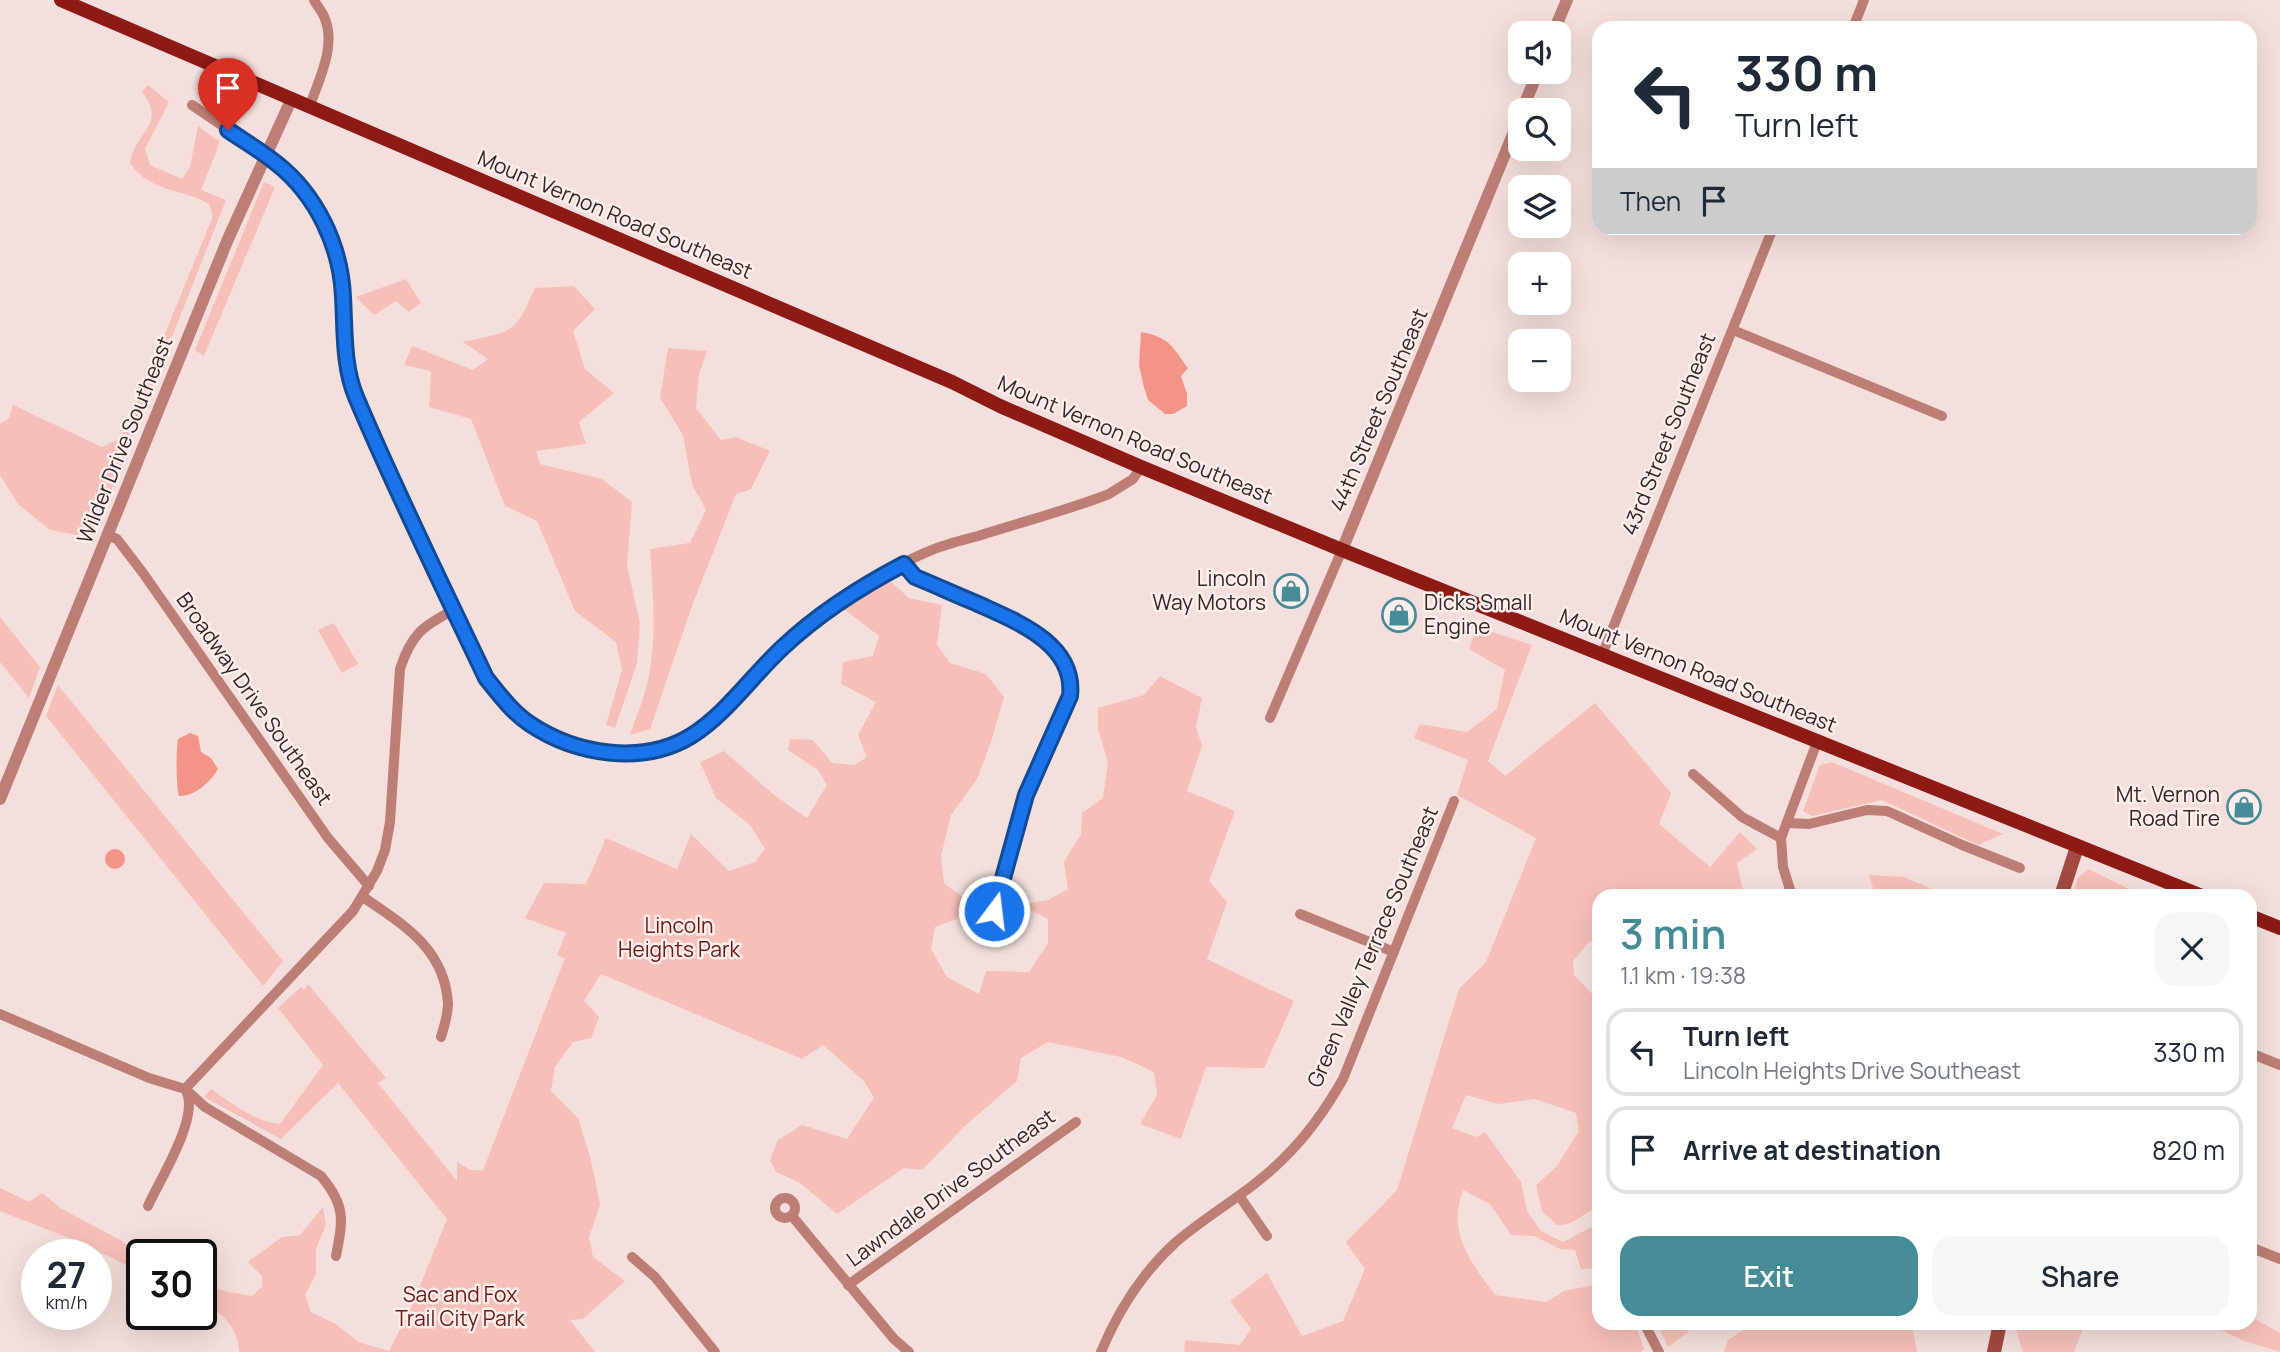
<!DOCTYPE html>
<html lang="en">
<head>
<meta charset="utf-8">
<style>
  :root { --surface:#fff; --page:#f6f6f7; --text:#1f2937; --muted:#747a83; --line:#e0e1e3; --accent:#468c96 }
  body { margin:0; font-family:Manrope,sans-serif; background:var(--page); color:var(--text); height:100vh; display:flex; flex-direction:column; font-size:26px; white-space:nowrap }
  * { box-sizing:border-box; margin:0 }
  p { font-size:23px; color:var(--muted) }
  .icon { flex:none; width:38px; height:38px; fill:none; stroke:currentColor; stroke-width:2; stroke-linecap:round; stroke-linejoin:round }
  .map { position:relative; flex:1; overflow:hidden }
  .drawer { position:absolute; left:1592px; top:889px; width:665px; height:441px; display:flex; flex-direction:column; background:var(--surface); border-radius:21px; box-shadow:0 7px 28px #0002 }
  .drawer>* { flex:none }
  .top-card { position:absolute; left:1592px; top:21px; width:665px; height:214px; border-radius:21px; box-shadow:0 7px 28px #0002; background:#fff; color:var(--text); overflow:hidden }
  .controls { position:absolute; left:1508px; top:21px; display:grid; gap:14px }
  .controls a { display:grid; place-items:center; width:63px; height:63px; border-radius:14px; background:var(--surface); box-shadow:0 7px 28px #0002; font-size:35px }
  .speed { position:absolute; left:21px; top:1239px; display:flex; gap:14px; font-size:35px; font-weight:700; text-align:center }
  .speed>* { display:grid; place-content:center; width:91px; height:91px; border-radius:50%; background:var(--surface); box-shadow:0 7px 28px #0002; line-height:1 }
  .speed small { font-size:18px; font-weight:400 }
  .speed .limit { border:4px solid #111; border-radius:10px; background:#fff; color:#111 }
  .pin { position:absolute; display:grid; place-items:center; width:60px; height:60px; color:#fff; margin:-72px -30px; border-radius:50% 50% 50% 0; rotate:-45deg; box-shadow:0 0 7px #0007 }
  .pin .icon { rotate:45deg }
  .me { position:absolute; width:77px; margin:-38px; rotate:15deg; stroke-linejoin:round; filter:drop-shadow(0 0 5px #0008) }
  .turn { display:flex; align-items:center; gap:24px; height:147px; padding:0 28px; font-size:32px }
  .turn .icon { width:91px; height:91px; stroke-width:2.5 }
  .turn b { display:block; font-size:49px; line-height:60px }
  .then { display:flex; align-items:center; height:66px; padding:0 28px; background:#0003; gap:14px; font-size:26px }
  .round { display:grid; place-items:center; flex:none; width:74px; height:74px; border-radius:21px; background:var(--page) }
  .head { display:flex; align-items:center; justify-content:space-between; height:119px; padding:0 28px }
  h1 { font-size:42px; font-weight:600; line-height:52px; color:var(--accent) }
  .cta { display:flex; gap:14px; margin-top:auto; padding:14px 28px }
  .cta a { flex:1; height:80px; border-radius:21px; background:var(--accent); color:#fff; font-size:28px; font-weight:600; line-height:80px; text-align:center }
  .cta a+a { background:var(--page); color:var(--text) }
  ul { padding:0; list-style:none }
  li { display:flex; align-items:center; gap:21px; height:88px; margin:0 14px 10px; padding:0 14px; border:4px solid var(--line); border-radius:21px }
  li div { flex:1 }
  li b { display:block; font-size:26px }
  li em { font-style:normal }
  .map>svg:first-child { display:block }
  .green { fill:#f6c0b8 }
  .water { fill:#f49487 }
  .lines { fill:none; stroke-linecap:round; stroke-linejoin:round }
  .minor { stroke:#bd7e75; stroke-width:10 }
  .tertiary { stroke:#bd7e75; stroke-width:12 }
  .secondary { stroke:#a3493f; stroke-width:14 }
  .primary { stroke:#8e1a14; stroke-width:14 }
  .route-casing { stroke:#114b97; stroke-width:18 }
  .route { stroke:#1a73e8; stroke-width:12 }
  .labels { text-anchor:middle; stroke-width:5; stroke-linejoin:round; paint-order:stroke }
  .street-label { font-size:21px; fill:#302927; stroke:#ffeeeb }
  .poi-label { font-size:21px; fill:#302927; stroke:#ffeeeb; text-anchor:end }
  .park-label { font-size:21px; fill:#6d1913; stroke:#ffeeeb }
</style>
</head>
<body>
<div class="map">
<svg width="2280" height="1352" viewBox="0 0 2280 1352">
  <rect width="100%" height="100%" fill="#f4dfdc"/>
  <g class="green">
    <path d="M148,85L169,102L145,149L150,165L182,179L190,167L198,126L220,142L201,190L226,200L103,512L98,506L93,530L77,535L50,530L18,504L0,475V424L9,418L13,405L102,447L118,440L127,427L213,216L209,204C180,188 150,192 130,163C134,133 168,124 142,92Z"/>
    <path d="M264,182L275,187L204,356L195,350Z"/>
    <path d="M406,279L421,303L409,312L396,301L374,315L356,297Z"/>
    <path d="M574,286L595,309L573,331L585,369L614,393L579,422L586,444L536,451L540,464L602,479L632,502L627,565L640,624L637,663L615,728L606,725L622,670L616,642L575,611L537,521L505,506L471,419L429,407L431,371L404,365L412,346L473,370L488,359L463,342C512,331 514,336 535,288Z"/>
    <path d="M668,348L707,351L699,374L696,408L721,440L736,437L770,451L751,489L736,494L692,606L650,729L630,735C635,719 642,704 646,688C658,643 653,595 650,549L690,543L706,510L692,484L683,435L660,398Z"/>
    <path d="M889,580L909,598L942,605L937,645L950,663L986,674L1004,697L991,742L977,779L951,815L941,856L944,883L966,900L957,919L935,927L931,949L947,977L979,994L986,971L1029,972L1048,943V919L1031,910L1029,903L1048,900L1068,889L1064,862L1081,834L1082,813L1103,798L1108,762L1098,729V708L1144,695L1160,676L1202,698L1196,727L1202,746L1187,791L1235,811L1209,881L1227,902L1207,959L1294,1001L1264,1068L1206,1067L1181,1139L1140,1124L1157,1095L1154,1072L1121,1057L1048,1042L1021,1058L1017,1081L966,1125L922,1170L904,1168L837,1214L800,1183L776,1172L770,1160L778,1140L802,1125L847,1139L874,1098L864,1081L823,1045L802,1059L601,974L584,1001L599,1017L591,1038L573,1042L555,1067L551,1091L578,1118L591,1160L600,1205L589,1237L593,1257L625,1281L583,1319L570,1320L595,1352H239C238,1327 223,1313 201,1302V1282L224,1291L252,1296L262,1287V1276L248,1262L282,1237L300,1235L323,1207L326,1225L316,1249V1274L305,1295L311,1312L336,1324L358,1342L389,1351L411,1308L447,1219L338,1083L281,1139L204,1097L211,1089C232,1103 254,1122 280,1124L323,1065L278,1008L301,987L304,990L308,984L386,1078L378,1083L457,1181V1162L470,1170H483L565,958L557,955L566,933L525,918L544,883L586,884L606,838L677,869L691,834L729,871L755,862L765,849L750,825L716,798L700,762L724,751L774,795L807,818L827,785L818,770L788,750L790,739L813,740L832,763L854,765L867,757L858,735L876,702L841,684L843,662L873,656L879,636L844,609Z"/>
    <path d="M0,617L40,667L29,698L0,662Z"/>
    <path d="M334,623L358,664L342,673L318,630Z"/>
    <path d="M1477,627L1532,645L1488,761L1505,776L1595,703L1671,793L1659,824L1710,867L1740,832L1757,849L1737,863L1744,896H1600L1599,937L1589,942L1573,961L1574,975L1599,1001V1208C1581,1212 1577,1226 1557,1225L1542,1211L1536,1185L1557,1166L1579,1131L1576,1113L1535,1099L1498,1104L1466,1095L1452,1128L1477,1137L1485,1132L1521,1182L1527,1211L1541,1231L1563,1242L1599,1223V1268L1581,1269L1575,1250L1560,1249L1534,1236L1511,1235L1490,1204L1463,1190C1447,1233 1470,1261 1495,1295L1546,1302L1564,1291L1599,1284L1600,1323H1635L1644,1349L1641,1352H1184L1185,1340L1240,1345L1251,1329L1230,1301L1267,1273L1302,1336L1343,1321L1365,1269L1346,1242L1397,1190L1459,989L1486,962L1536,838L1457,795L1468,760L1414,738L1420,724L1467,732L1497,709L1505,670L1469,649Z"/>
    <path d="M58,685L283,961L263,986L46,716Z"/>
    <path d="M1832,762L2003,834L1978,845L1882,800L1812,816L1803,811L1820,765Z"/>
    <path d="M2088,869L2144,896H2074L2077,879Z"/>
    <path d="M1869,875L1904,877L1948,896H1876Z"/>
    <path d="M0,1188L29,1202L42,1193L62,1209L122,1241L142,1257V1273L79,1242L0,1211Z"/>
    <path d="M2251,1317L2280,1333V1352L2244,1341L2206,1323H2250Z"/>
    <path d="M1657,1323H1692L1688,1332L1668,1347Z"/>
    <path d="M1755,1323H1914L1913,1330L1917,1352H1724L1728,1340Z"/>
    <path d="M2014,1323H2085L2074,1352H2023Z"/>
  </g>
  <g class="water">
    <path d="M1141,332C1169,337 1172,346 1188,368L1181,376L1187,394V406L1173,414H1165L1148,400L1144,387L1139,366Z"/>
    <path d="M190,733L198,736L201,752L211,758L218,769C211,781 195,797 179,796C176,788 176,749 178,739Z"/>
    <circle cx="115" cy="859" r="10"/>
  </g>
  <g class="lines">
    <g class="minor">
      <path d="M1853,28L1864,0"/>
      <path d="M192,105L277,163L300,186L317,212L332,241L340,265L344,334L354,394L486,678C499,694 512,712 530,724C575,754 642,766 690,736C720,718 743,688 767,663C798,631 832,604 871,581C890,570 911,558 932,550C946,544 963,540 978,536C1021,522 1066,511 1109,494L1133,479L1141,467"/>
      <path d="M310,105C319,80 336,46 325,19C323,12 317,6 314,0"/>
      <path d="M1733,330L1942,416"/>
      <path d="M107,535L117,539L143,573L328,838L369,886"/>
      <path d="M904,564L915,577C957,595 1056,627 1070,674C1072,681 1071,688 1070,696L1026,795L994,911"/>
      <path d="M1602,655L1773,228"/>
      <path d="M1270,718L1342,550"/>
      <path d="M1693,774L1742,817L1781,838"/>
      <path d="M1787,823L1809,824L1867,810L1887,811L1962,845L2020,868"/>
      <path d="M1792,896L1783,867L1781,838L1817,742"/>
      <path d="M363,897C404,925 445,949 448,1004C448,1015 444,1027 441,1037"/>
      <path d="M1300,914L1394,952"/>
      <path d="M0,1014L149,1078L185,1089L205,1107L321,1176C346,1206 343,1220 336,1256"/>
      <path d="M2250,1053L2280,1065"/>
      <path d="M185,1089L353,911L377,871L385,850L390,822L400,669C411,635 422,626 454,610"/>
      <path d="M1240,1197L1267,1236"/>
      <circle cx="785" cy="1208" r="10"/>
      <path d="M148,1206C160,1179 198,1120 187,1093"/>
      <path d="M792,1216L894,1339L909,1352"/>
      <path d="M2250,1247L2280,1259"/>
      <path d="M632,1257L655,1277L715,1352"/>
      <path d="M848,1285L1076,1122"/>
      <path d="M1644,1323L1659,1352"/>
      <path d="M1101,1352C1118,1311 1143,1272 1176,1242C1210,1213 1250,1192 1282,1160C1307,1136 1326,1109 1343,1079L1454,801"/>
    </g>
    <g class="tertiary">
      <path d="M1553,33L1567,0"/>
      <path d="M1522,110L1538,72"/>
      <path d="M1342,550L1521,115"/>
      <path d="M0,799L228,239L292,98"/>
    </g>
    <g class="secondary">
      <path d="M2061,896L2077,847"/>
      <path d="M1994,1352L2000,1323"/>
    </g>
    <g class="primary">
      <path d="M61,0L952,382L1000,406L1141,467L1342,550L2202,896"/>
      <path d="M2250,916L2280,928"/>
    </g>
  </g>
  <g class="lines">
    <g class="route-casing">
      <path id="route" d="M228,130C244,141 261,151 276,163C317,195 341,247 343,297C345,330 343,366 356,397C396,492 442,585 486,678C499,694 512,712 530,724C575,754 642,766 691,736C726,714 752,676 782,648C819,613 860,587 904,564L915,577C935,585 956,595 976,603C1015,621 1076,643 1070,696L1026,795L994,911"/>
    </g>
    <use href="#route" class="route"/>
  </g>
  <defs>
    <g id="shop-ring" transform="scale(1.75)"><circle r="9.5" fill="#ffeeeb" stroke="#468c96" stroke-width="1.5"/><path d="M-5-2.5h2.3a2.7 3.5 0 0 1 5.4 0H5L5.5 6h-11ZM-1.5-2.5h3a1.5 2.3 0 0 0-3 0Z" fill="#468c96"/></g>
  </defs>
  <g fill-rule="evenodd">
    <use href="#shop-ring" x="1291" y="591"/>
    <use href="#shop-ring" x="1399" y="615"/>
    <use href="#shop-ring" x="2244" y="807"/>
  </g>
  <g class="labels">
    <g class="street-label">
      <text transform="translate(615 215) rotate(23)" y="7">Mount Vernon Road Southeast</text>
      <text transform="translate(1379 410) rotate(-67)" y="7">44th Street Southeast</text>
      <text transform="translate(1669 434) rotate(-68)" y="7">43rd Street Southeast</text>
      <text transform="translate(125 440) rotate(-68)" y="7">Wilder Drive Southeast</text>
      <text transform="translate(1135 440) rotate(23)" y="7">Mount Vernon Road Southeast</text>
      <text transform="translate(1698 671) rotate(22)" y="7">Mount Vernon Road Southeast</text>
      <text transform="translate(254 699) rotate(55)" y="7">Broadway Drive Southeast</text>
      <text transform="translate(1373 947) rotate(-67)" y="7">Green Valley Terrace Southeast</text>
      <text transform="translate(951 1188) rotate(-36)" y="7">Lawndale Drive Southeast</text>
    </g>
    <g class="poi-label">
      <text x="1266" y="586">Lincoln<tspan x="1266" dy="24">Way Motors</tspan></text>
      <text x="1424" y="610" text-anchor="start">Dicks Small<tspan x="1424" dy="24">Engine</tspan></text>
      <text x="2220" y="802">Mt. Vernon<tspan x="2220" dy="24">Road Tire</tspan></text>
    </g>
    <g class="park-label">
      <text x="679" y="933">Lincoln<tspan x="679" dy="24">Heights Park</tspan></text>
      <text x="460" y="1302">Sac and Fox<tspan x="460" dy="24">Trail City Park</tspan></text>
    </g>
  </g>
</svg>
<div class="controls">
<a><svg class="icon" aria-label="sound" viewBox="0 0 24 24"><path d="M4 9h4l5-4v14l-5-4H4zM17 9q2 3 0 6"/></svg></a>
<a><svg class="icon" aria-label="search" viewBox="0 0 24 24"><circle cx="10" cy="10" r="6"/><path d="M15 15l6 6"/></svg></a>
<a><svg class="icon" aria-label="layers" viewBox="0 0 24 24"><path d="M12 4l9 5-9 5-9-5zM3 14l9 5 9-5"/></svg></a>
<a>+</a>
<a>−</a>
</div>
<div class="speed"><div>27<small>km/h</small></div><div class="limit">30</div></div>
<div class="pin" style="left:228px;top:130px;background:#d93025"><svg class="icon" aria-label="arrive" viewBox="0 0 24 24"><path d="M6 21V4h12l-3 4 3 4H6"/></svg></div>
<svg class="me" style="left:994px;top:911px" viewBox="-20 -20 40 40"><circle r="17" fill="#1a73e8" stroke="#fff" stroke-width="3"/><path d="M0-11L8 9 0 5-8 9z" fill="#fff"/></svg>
<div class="top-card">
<div class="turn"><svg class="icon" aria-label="left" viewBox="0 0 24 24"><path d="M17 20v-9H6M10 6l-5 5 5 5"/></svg><div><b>330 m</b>Turn left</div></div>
<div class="then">Then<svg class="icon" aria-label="arrive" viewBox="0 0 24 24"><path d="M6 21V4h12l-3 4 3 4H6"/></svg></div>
</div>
<section class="drawer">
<div class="head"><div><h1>3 min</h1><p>1.1 km · 19:38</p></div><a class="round"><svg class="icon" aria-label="close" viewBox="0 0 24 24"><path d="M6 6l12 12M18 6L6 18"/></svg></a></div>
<ul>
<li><svg class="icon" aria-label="left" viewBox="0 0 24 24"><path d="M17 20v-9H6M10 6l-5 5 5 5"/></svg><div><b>Turn left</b><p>Lincoln Heights Drive Southeast</p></div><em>330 m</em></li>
<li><svg class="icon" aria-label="arrive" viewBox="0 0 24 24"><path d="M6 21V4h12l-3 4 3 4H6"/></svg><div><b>Arrive at destination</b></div><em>820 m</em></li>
</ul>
<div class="cta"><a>Exit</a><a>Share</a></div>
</section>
</div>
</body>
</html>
